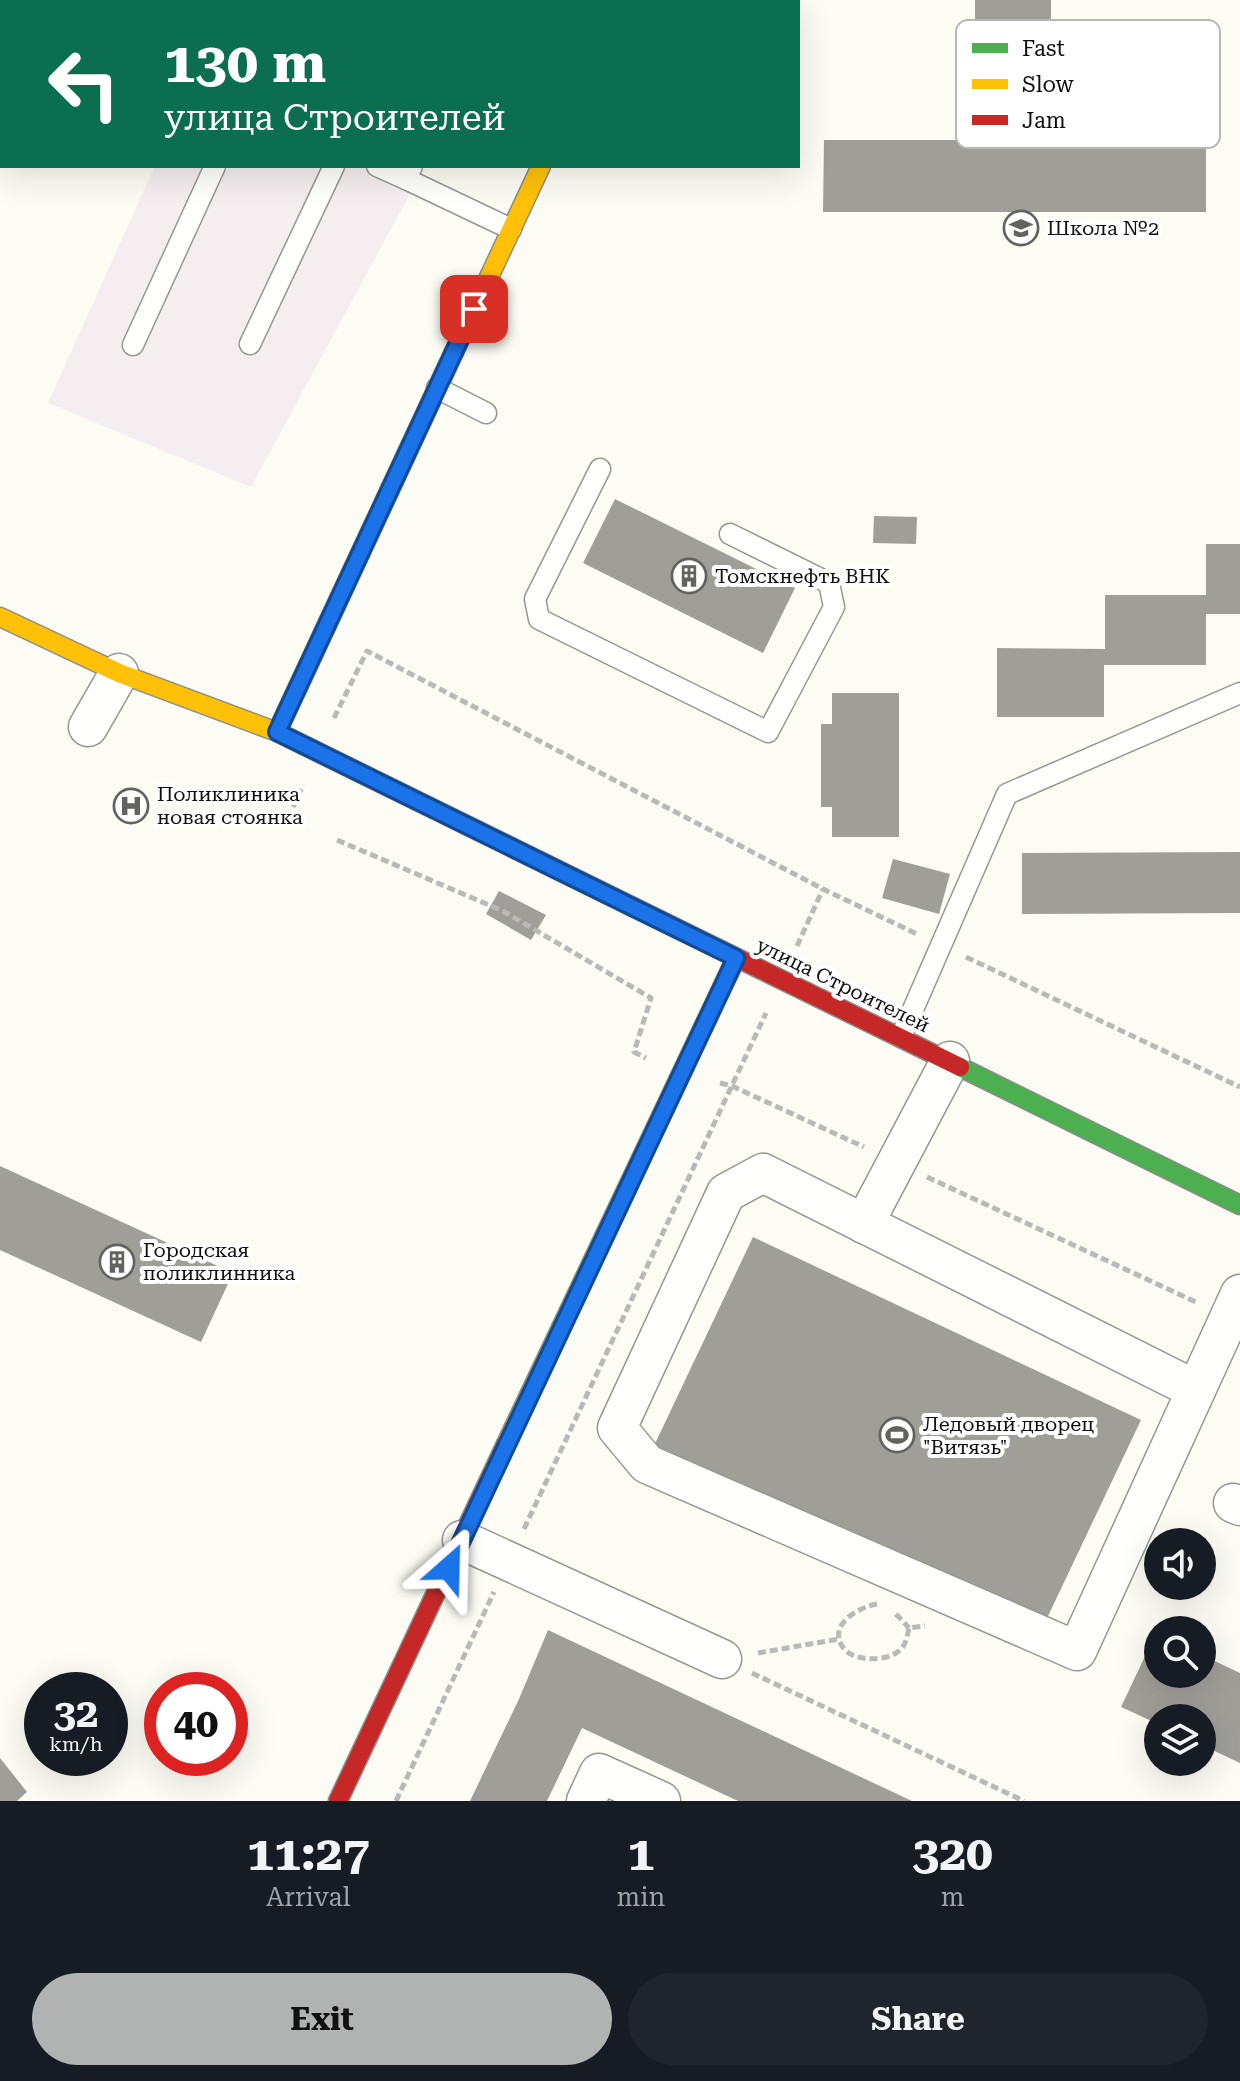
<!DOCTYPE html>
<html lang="en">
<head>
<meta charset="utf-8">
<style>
  :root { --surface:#171b24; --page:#20242c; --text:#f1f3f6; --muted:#9ea1a6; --accent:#b1b2b2 }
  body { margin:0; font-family:"Roboto Serif",serif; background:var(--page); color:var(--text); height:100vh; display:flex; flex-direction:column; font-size:30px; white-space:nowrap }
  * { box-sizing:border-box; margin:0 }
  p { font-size:26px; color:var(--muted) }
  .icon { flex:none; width:44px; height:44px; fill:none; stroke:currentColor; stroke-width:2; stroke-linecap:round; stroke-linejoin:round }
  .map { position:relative; height:1801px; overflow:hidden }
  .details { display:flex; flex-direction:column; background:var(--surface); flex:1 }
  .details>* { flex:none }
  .banner { position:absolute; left:0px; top:0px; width:800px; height:168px; box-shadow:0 8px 32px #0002; background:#0b6e4f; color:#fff; overflow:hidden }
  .controls { position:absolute; left:1144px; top:1528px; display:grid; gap:16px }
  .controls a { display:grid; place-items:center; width:72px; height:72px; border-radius:50%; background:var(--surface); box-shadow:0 8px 32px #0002; font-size:40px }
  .speed { position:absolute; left:24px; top:1672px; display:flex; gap:16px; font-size:40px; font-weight:700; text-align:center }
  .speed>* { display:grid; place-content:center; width:104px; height:104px; border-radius:50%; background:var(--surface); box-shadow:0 8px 32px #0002; line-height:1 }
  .speed small { font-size:20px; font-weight:400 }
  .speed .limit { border:12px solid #d22; background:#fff; color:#111 }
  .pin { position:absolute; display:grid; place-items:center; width:68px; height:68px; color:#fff; margin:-34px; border-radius:16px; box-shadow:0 4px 12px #0006 }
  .me { position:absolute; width:88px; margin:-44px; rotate:25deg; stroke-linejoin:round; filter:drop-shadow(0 0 6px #0008) }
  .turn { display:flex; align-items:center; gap:28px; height:168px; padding:0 32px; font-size:36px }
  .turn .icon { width:104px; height:104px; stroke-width:2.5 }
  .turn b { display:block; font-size:56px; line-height:68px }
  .eta { display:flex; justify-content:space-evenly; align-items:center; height:136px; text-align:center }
  .eta b { font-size:48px; font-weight:700; line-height:56px }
  .primary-button { display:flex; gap:16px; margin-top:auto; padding:16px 32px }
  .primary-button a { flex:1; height:92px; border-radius:48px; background:var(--accent); color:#111; font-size:32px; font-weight:700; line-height:92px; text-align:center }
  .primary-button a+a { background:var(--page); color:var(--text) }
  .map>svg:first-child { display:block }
  .industrial { fill:#f4eef0 }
  .building { fill:#9f9e99 }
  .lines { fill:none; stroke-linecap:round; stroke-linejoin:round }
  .lane-casing { stroke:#969692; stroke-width:23 }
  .street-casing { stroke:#969692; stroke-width:41 }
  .fast-casing { stroke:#8c8c89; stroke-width:21 }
  .slow-casing { stroke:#8c8c89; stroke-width:21 }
  .jam-casing { stroke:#8c8c89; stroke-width:21 }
  .path { stroke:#b9b9b8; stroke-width:5; stroke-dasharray:8 4; stroke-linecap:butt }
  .lane { stroke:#fffffd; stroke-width:20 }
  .street { stroke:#fffffd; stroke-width:38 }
  .fast { stroke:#4caf50; stroke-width:18 }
  .slow { stroke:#ffc107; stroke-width:18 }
  .jam { stroke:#c62828; stroke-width:18 }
  .route-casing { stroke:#114b97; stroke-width:20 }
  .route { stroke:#1a73e8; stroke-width:14 }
  .labels { text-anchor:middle; stroke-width:8; stroke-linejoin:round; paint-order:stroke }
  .poi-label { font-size:20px; fill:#0f0f0f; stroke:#fff; text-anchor:start }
  .street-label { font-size:20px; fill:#0f0f0f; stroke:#fff }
  .key { fill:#fff; stroke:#b7b7b7; stroke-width:2 }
  .key-label { font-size:22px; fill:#0f0f0f }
</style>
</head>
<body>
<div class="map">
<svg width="1240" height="1801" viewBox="0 0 1240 1801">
  <rect width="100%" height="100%" fill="#fcfcf4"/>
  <path class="industrial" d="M155,166H425L251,487L48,403Z"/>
  <g class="building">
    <path d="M975,0H1051V139H1206V212H823L824,140H975Z"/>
    <path d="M615,499L795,588L763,653L583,563Z"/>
    <path d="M874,516L917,517L916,544L873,543Z"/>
    <path d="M1206,544H1240V614H1206V665H1104V717H997V648L1105,649V595H1206Z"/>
    <path d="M832,693H899V837H832V807H821V724H832Z"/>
    <path d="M1240,852V913L1022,914V853Z"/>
    <path d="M893,859L950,874L939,914L882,898Z"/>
    <path d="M499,891L546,915L531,940L486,914Z"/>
    <path d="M0,1166L233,1273L201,1342L0,1250Z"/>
    <path d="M753,1237L1141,1420L1040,1633L652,1450Z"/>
    <path d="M548,1630L912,1801H738L582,1728L547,1801H470L519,1699Z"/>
    <path d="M1156,1633L1158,1634V1674H1202V1655L1240,1673V1763L1202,1745V1718H1158V1724L1121,1707Z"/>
    <path d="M0,1758L27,1792L17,1801H0Z"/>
  </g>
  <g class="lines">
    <g class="lane-casing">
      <g id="lane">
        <path d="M489,2L490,0"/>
        <path d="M377,166L406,179L412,166"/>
        <path d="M406,179L511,229"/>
        <path d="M250,344L334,166"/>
        <path d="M133,345L215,166"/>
        <path d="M437,388L486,413"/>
        <path d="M600,469L535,599L539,619L768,732L834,607L829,583L730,534"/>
        <path d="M901,1037L1007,794L1240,693"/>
      </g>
    </g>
    <g class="street-casing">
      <g id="street">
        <path d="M88,727L119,673"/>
        <path d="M864,1224L950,1061"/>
        <path d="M1196,1390L763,1173L726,1193L617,1428L647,1464L1077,1651L1240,1294"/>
        <path d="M1233,1503L1240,1506"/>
        <path d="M462,1540L722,1659"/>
        <path d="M586,1801L599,1773L661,1801"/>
      </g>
    </g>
    <g class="fast-casing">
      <g id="fast">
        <path d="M277,732L454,352"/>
        <path d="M960,1067L1240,1205"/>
      </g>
    </g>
    <g class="slow-casing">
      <g id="slow">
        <path d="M617,2L618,0"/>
        <path d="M454,352L541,166"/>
        <path d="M0,617L119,673L277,732L633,907"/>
        <path d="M506,1444L736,958"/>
      </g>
    </g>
    <g class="jam-casing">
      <g id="jam">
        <path d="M633,907L960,1067"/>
        <path d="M338,1801L506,1444"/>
      </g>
    </g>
    <g class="path">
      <path d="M334,718L367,651L823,889L917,934"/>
      <path d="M288,818L303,785"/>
      <path d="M337,840L503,911L651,998L634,1052L646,1058"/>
      <path d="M797,946L823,889"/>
      <path d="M966,957L1240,1087"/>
      <path d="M720,1083L732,1086L864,1147"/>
      <path d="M927,1177L1198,1303"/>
      <path d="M524,1529L766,1013"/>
      <path d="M877,1604C859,1607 824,1626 845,1650C857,1662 887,1661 899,1651C906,1646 907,1636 909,1628L925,1626"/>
      <path d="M896,1614L909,1628"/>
      <path d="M758,1653L839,1639"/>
      <path d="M752,1673L1024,1801"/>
      <path d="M396,1801L494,1592"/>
    </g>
    <use href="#lane" class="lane"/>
    <use href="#street" class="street"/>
    <use href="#fast" class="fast"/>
    <use href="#slow" class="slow"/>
    <use href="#jam" class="jam"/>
  </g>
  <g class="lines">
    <g class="route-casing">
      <path id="route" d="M449,1568L736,958L277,732L474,309"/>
    </g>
    <use href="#route" class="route"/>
  </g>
  <defs>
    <g id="school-ring" transform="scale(1.8)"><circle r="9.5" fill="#fff" stroke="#62625f" stroke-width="1.5"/><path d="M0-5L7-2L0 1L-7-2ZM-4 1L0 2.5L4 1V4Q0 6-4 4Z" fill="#62625f"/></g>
    <g id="building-ring" transform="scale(1.8)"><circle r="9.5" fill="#fff" stroke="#62625f" stroke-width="1.5"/><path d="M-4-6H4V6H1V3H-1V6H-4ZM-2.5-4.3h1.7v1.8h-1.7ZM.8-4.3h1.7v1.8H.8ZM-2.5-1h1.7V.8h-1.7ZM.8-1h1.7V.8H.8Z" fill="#62625f"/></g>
    <g id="hospital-ring" transform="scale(1.8)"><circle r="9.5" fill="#fff" stroke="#62625f" stroke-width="1.5"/><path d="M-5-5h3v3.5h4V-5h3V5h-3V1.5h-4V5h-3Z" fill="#62625f"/></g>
    <g id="stadium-ring" transform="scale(1.8)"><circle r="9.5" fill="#fff" stroke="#62625f" stroke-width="1.5"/><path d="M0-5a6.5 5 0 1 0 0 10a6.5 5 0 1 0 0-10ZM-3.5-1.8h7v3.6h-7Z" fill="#62625f"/></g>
  </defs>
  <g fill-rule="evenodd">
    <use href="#school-ring" x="1021" y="228"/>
    <use href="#building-ring" x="689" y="576"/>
    <use href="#hospital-ring" x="131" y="806"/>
    <use href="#building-ring" x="117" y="1262"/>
    <use href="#stadium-ring" x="897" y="1435"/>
  </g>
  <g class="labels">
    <g class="poi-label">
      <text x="1047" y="235">Школа №2</text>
      <text x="715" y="583">Томскнефть ВНК</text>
      <text x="157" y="801">Поликлиника<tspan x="157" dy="23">новая стоянка</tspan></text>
      <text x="143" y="1257">Городская<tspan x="143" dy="23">поликлинника</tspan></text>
      <text x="923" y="1431">Ледовый дворец<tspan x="923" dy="23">"Витязь"</tspan></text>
    </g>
    <g class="street-label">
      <text transform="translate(843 985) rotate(26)" y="7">улица Строителей</text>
    </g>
  </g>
  <rect x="956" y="20" width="264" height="128" rx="12" class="key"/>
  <rect x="972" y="43" width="36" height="10" fill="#4caf50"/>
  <rect x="972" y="79" width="36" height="10" fill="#ffc107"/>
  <rect x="972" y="115" width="36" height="10" fill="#c62828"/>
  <g class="key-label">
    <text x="1022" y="56">Fast</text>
    <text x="1022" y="92">Slow</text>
    <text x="1022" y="128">Jam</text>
  </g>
</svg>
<div class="controls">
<a><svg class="icon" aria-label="sound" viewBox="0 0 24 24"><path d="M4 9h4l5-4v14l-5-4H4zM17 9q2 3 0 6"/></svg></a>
<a><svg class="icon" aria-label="search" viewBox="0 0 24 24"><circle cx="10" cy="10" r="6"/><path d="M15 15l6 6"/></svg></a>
<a><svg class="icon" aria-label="layers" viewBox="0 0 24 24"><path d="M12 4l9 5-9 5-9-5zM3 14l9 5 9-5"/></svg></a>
</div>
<div class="speed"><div>32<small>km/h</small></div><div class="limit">40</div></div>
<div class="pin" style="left:474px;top:309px;background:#d93025"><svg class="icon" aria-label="arrive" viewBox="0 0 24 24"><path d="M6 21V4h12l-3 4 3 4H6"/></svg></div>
<svg class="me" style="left:449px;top:1568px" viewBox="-20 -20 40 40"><path d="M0-17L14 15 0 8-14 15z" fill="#1a73e8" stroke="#fff" stroke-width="4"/></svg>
<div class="banner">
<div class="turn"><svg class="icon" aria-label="left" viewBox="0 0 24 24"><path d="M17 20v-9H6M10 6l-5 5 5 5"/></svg><div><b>130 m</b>улица Строителей</div></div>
</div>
</div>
<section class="details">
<div class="eta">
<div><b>11:27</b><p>Arrival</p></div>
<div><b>1</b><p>min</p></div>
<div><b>320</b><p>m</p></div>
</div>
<div class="primary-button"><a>Exit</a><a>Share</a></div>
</section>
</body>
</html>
